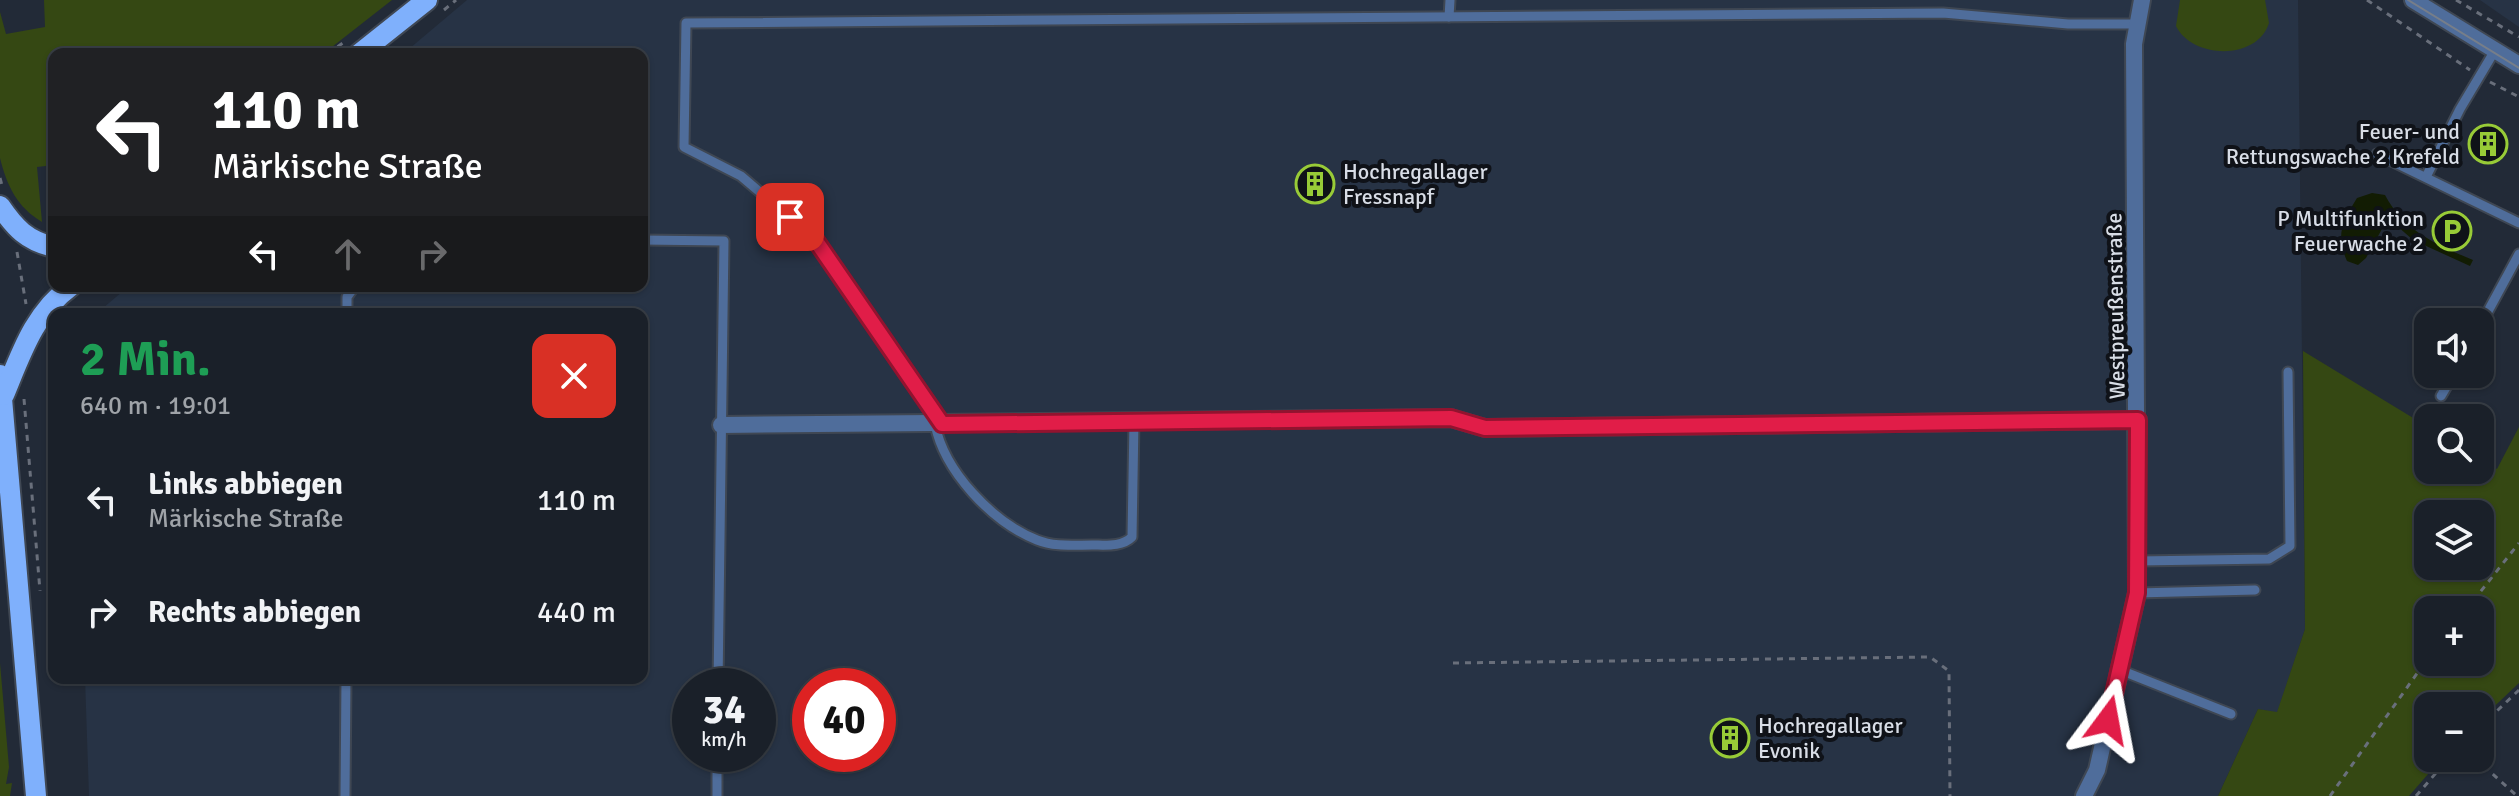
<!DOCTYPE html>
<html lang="de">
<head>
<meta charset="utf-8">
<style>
  :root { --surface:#1a2029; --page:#272d35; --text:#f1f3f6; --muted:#9fa3a8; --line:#383e46 }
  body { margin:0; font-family:Signika,sans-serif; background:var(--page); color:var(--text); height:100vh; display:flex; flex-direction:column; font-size:30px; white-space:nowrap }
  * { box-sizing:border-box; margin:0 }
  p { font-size:26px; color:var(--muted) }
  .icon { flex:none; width:44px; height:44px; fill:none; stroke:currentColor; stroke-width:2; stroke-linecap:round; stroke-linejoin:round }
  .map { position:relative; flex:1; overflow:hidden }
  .drawer { position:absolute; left:48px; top:308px; width:600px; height:376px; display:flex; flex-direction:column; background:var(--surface); border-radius:16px; box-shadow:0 2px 6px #0004,0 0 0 2px var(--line) }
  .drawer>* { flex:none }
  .guide { position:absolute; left:48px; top:48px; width:600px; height:244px; border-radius:16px; box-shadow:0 2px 6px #0004,0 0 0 2px var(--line); background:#202124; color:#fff; overflow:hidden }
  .tools { position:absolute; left:2414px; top:308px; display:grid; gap:16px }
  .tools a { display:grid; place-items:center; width:80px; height:80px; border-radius:16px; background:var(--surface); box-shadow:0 2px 6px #0004,0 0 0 2px var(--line); font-size:40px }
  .speed { position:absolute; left:672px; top:668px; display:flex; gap:16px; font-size:40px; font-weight:700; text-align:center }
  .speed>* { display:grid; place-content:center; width:104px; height:104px; border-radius:50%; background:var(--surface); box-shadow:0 2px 6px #0004,0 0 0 2px var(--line); line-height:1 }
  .speed small { font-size:20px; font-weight:400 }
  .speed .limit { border:12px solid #d22; background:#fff; color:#111 }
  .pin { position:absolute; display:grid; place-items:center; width:68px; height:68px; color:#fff; margin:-34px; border-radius:16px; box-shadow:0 4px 12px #0006 }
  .me { position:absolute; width:88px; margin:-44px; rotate:13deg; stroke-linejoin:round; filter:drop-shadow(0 0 6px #0008) }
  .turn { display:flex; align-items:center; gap:28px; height:168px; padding:0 32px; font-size:36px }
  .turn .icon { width:104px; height:104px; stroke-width:2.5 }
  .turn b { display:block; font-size:56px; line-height:68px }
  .lanes { display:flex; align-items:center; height:76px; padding:0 32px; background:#0003; justify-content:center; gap:40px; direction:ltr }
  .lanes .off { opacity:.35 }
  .round { display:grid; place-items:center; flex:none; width:84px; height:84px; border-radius:16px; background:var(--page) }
  .headline { display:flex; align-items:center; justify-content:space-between; height:136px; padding:0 32px }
  h1 { font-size:48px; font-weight:700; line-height:60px; color:#1e9e55 }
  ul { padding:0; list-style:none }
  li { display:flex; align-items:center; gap:24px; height:112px; padding:0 32px }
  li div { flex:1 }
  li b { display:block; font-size:30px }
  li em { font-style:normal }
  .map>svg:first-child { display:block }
  .built { fill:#273345; fill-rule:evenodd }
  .green { fill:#354813; fill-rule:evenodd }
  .water { fill:#121c03 }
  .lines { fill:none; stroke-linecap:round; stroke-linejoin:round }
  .service-casing { stroke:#3f4753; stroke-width:13 }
  .minor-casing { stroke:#3f4753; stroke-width:20 }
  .tertiary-casing { stroke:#3f4753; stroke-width:20 }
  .primary-casing { stroke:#3f4753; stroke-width:24 }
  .path { stroke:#696f7b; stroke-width:3; stroke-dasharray:6 6; stroke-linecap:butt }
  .service { stroke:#4f6d9b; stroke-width:9 }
  .minor { stroke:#4f6d9b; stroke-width:16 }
  .tertiary { stroke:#4f6d9b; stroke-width:16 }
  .primary { stroke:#7fb0fc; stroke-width:20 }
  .tram { stroke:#777e89; stroke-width:2 }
  .route-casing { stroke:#92132f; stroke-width:20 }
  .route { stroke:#e11d48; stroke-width:14 }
  .labels { text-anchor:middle; stroke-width:8; stroke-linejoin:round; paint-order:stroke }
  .poi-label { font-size:22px; fill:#d8dde6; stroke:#0f1218; text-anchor:end }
  .street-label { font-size:22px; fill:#d8dde6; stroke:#0f1218 }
</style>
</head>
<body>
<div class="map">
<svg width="2519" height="796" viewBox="0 0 2519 796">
  <rect width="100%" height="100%" fill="#222a37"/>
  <g class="built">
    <path d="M467,0H2298L2305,629L2277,713L2258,709L2218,796H89L85,678H642V314H96L129,286H642V54H403ZM690,686H758V754H690ZM810,686H878V754H810Z"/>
    <path d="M2480,0H2519V27L2503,16Z"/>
  </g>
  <g class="green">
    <path d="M44,0H392L323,54H54V165L37,167L42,222C17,207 7,186 0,158V12L6,34L45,27Z"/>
    <path d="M2180,0H2265L2269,23C2257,61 2192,59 2176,26Z"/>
    <path d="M2303,351L2428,427V470H2480V459L2497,469L2519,427V683L2480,720V706H2428V758H2442L2409,796H2218L2258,709L2277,712L2305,629ZM2428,514H2480V566H2428ZM2428,610H2480V662H2428Z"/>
    <path d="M0,663L9,767L6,784L12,783L10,796H0Z"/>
  </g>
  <path class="water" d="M2372,193L2385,195C2404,231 2437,245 2473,260L2470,266L2413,240L2388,218L2366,258L2358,265L2347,261C2335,234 2343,221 2357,198Z"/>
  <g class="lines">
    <g class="service-casing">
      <g id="service">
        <path d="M1449,17L1450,0"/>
        <path d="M2377,154L2519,223"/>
        <path d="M2426,177L2460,109L2494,52"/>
        <path d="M642,240L724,241L718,686"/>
        <path d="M347,314V297L355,286"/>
        <path d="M2480,326L2519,254"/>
        <path d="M2441,396L2454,374"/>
        <path d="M935,424C944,471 992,522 1037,540C1054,547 1073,545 1092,545C1106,545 1122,547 1132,537L1134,421"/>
        <path d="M942,424L814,238L741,176L684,147L686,23L1943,13L2068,24H2136"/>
        <path d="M2138,561L2269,559L2290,546L2288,372"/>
        <path d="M2137,593L2255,590"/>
        <path d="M2120,670L2231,714"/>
        <path d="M345,796L346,678"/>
        <path d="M717,796V754"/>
      </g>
    </g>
    <g class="minor-casing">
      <path id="minor" d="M721,425L1451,418L1485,428L2138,420"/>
    </g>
    <g class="tertiary-casing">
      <g id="tertiary">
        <path d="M2413,0L2519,65"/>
        <path d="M2084,796L2097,770L2137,593L2134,44L2142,0"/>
      </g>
    </g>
    <g class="primary-casing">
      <g id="primary">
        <path d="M359,54L427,0"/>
        <path d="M0,206C15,228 27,241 54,247"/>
        <path d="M0,375L36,796"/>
        <path d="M4,395C21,354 34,313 71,286"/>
      </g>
    </g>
    <g class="path">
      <path d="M2367,0L2470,70"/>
      <path d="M2456,0L2519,37"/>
      <path d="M444,10L456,0"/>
      <path d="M328,54L344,42"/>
      <path d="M2490,82L2519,97"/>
      <path d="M0,178L3,189"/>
      <path d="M17,252L26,304"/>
      <path d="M24,399L40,591"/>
      <path d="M2466,610L2519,543"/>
      <path d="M1453,663L1930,657L1949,671L1950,796"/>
      <path d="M2480,727L2519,690"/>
      <path d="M2475,758L2517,796"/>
      <path d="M2330,796L2428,658"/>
      <path d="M2416,796L2449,758"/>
    </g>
    <use href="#service" class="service"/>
    <use href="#minor" class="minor"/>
    <use href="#tertiary" class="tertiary"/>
    <use href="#primary" class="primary"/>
    <path class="tram" d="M2408,0L2519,68"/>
  </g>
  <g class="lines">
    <g class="route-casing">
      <path id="route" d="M790,217L814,238L942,424L1451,418L1485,428L2138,420L2137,593L2108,720"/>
    </g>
    <use href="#route" class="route"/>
  </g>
  <defs>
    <g id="building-ring" transform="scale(2)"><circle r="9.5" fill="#0f1218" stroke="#98cb37" stroke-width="1.5"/><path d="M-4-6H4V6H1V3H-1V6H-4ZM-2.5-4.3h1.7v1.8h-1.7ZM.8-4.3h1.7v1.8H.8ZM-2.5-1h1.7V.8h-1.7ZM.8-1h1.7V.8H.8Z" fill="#98cb37"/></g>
    <g id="parking-ring" transform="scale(2)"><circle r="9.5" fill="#0f1218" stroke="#98cb37" stroke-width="1.5"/><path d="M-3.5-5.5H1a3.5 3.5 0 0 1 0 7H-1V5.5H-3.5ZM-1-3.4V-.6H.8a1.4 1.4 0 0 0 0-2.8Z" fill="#98cb37"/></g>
  </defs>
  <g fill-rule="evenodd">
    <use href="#building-ring" x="2488" y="144"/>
    <use href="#building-ring" x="1315" y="184"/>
    <use href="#parking-ring" x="2452" y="231"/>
    <use href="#building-ring" x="1730" y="738"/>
  </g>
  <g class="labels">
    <g class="poi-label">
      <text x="2460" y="139">Feuer- und<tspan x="2460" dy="25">Rettungswache 2 Krefeld</tspan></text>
      <text x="1343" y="179" text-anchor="start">Hochregallager<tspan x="1343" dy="25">Fressnapf</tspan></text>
      <text x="2424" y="226">P Multifunktion<tspan x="2424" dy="25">Feuerwache 2</tspan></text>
      <text x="1758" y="733" text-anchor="start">Hochregallager<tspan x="1758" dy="25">Evonik</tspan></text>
    </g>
    <g class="street-label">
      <text transform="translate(2115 306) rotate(-91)" y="8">Westpreußenstraße</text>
    </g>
  </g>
</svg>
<div class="tools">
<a><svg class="icon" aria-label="sound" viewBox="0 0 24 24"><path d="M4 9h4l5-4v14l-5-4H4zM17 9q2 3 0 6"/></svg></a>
<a><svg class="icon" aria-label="search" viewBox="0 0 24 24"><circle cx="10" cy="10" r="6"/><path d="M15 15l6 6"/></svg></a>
<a><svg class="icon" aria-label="layers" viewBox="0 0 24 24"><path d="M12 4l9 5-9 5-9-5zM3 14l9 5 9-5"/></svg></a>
<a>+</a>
<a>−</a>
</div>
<div class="speed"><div>34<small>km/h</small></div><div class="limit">40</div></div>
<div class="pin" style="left:790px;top:217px;background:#d93025"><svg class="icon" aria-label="arrive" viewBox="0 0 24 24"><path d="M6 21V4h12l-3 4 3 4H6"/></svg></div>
<svg class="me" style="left:2108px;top:720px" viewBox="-20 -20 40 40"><path d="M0-17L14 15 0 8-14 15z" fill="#e11d48" stroke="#fff" stroke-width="4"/></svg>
<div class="guide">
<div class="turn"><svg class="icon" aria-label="left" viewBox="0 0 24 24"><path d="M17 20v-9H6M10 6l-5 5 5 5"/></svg><div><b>110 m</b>Märkische Straße</div></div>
<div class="lanes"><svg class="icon" aria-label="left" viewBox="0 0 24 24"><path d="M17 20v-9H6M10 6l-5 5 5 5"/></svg><svg class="icon off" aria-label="ahead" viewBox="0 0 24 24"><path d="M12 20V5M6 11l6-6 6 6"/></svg><svg class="icon off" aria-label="right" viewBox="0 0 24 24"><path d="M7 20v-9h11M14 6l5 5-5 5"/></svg></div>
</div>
<section class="drawer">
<div class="headline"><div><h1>2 Min.</h1><p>640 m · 19:01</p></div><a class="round" style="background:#d93025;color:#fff"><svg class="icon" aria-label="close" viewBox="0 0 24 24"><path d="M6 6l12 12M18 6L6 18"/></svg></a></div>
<ul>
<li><svg class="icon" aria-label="left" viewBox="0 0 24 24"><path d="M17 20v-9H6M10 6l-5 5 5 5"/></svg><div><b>Links abbiegen</b><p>Märkische Straße</p></div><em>110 m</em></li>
<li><svg class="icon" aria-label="right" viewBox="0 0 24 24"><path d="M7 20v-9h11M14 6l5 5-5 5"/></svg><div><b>Rechts abbiegen</b></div><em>440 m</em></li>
</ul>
</section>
</div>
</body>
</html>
